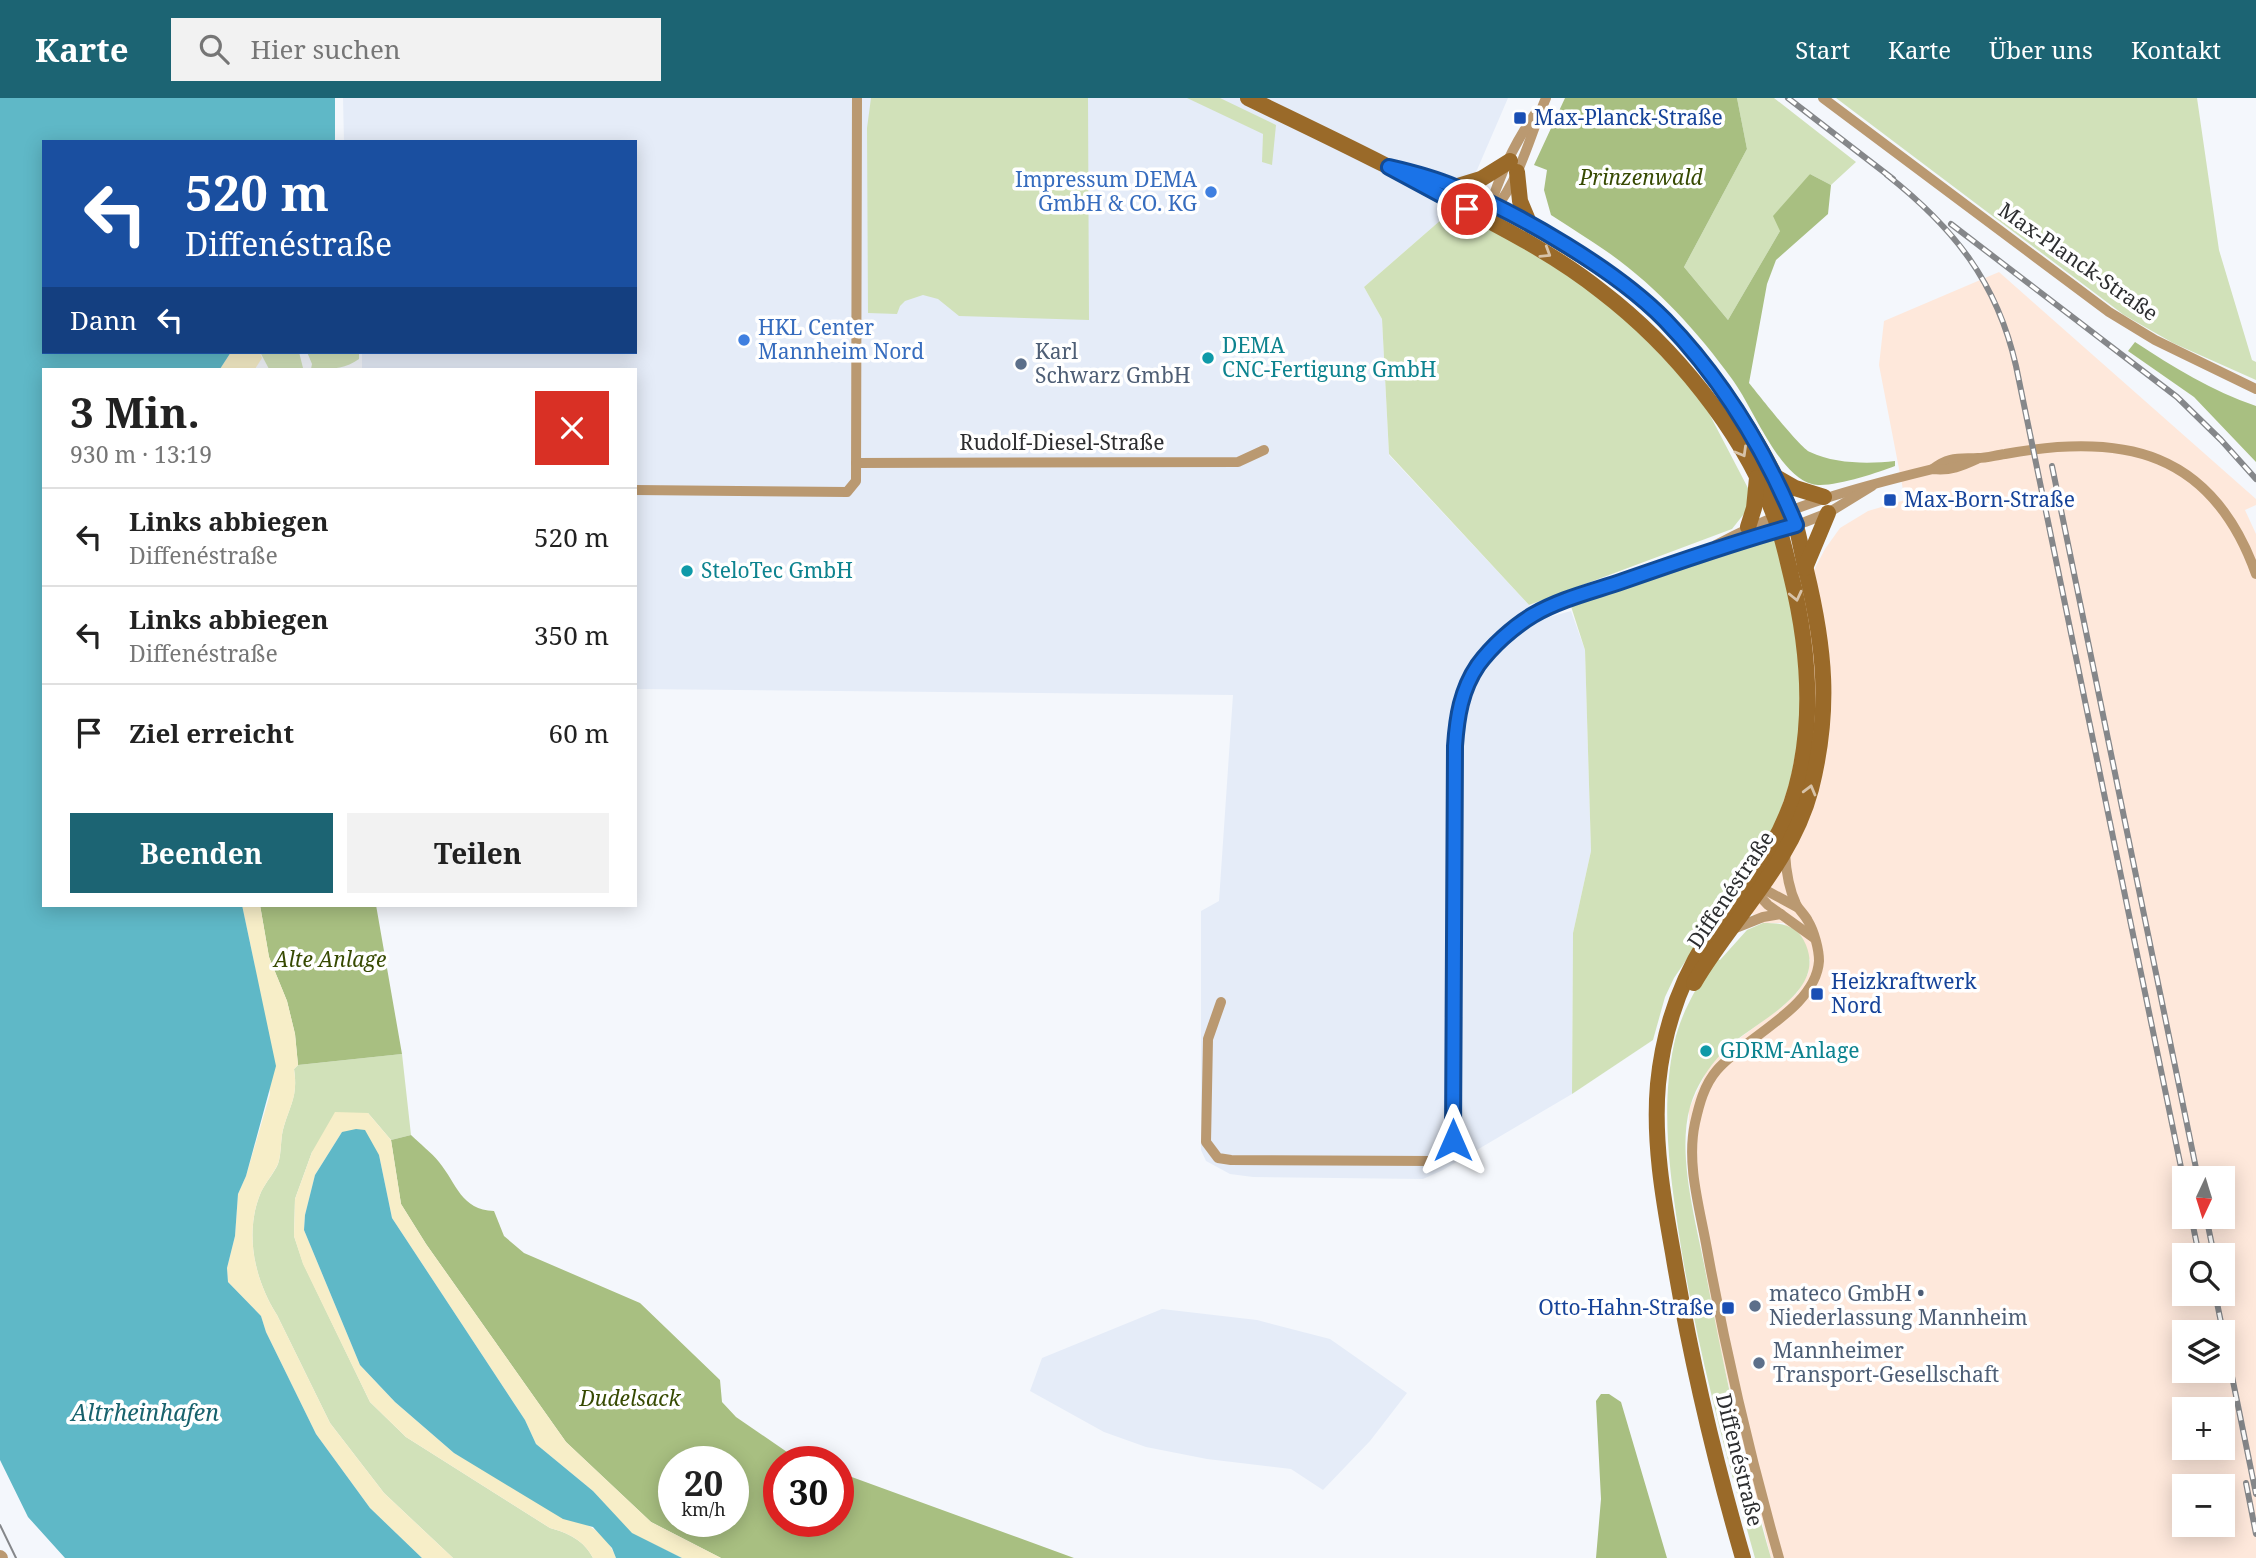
<!DOCTYPE html>
<html lang="de">
<head>
<meta charset="utf-8">
<style>
  :root { --surface:#fff; --page:#f2f2f2; --text:#222; --muted:#767676; --line:#e0e0e0; --accent:#1c6473 }
  body { margin:0; font-family:"Noto Serif",serif; background:var(--page); color:var(--text); height:100vh; display:flex; flex-direction:column; font-size:26px; white-space:nowrap }
  * { box-sizing:border-box; margin:0 }
  p { font-size:23px; color:var(--muted) }
  .icon { flex:none; width:38px; height:38px; fill:none; stroke:currentColor; stroke-width:2; stroke-linecap:round; stroke-linejoin:round }
  .map { position:relative; flex:1; overflow:hidden }
  .details { position:absolute; left:42px; top:270px; width:595px; height:539px; display:flex; flex-direction:column; background:var(--surface); border-radius:0px; box-shadow:0 4px 18px #0003 }
  .details>* { flex:none }
  .top-card { position:absolute; left:42px; top:42px; width:595px; height:214px; border-radius:0px; box-shadow:0 4px 18px #0003; background:#1a4fa0; color:#fff; overflow:hidden }
  .needle { width:46px; rotate:184deg }
  .buttons { position:absolute; left:2172px; top:1068px; display:grid; gap:14px }
  .buttons a { display:grid; place-items:center; width:63px; height:63px; border-radius:0px; background:var(--surface); box-shadow:0 4px 18px #0003; font-size:35px }
  .speed { position:absolute; left:658px; top:1348px; display:flex; gap:14px; font-size:35px; font-weight:700; text-align:center }
  .speed>* { display:grid; place-content:center; width:91px; height:91px; border-radius:50%; background:var(--surface); box-shadow:0 4px 18px #0003; line-height:1 }
  .speed small { font-size:18px; font-weight:400 }
  .speed .limit { border:10px solid #d22; background:#fff; color:#111 }
  .pin { position:absolute; display:grid; place-items:center; width:60px; height:60px; color:#fff; margin:-30px; border:4px solid #fff; border-radius:50%; box-shadow:0 2px 7px #0007 }
  .me { position:absolute; width:77px; margin:-38px; rotate:0deg; stroke-linejoin:round; filter:drop-shadow(0 0 5px #0008) }
  .turn { display:flex; align-items:center; gap:24px; height:147px; padding:0 28px; font-size:32px }
  .turn .icon { width:91px; height:91px; stroke-width:2.5 }
  .turn b { display:block; font-size:49px; line-height:60px }
  .then { display:flex; align-items:center; height:66px; padding:0 28px; background:#0003; gap:14px; font-size:26px }
  .round { display:grid; place-items:center; flex:none; width:74px; height:74px; border-radius:0px; background:var(--page) }
  .head { display:flex; align-items:center; justify-content:space-between; height:119px; padding:0 28px }
  h1 { font-size:42px; font-weight:700; line-height:52px }
  .cta { display:flex; gap:14px; margin-top:auto; padding:14px 28px }
  .cta a { flex:1; height:80px; border-radius:0px; background:var(--accent); color:#fff; font-size:28px; font-weight:700; line-height:80px; text-align:center }
  .cta a+a { background:var(--page); color:var(--text) }
  ul { padding:0; list-style:none }
  li { display:flex; align-items:center; gap:21px; height:98px; padding:0 28px; border-top:2px solid var(--line) }
  li div { flex:1 }
  li b { display:block; font-size:26px }
  li em { font-style:normal }
  header { display:flex; align-items:center; gap:42px; box-sizing:border-box; height:98px; padding:0 35px; background:var(--accent); color:#fff }
  header strong { font-size:33px }
  nav { display:flex; gap:38px; margin-inline-start:auto; font-size:24px }
  .search { width:490px; height:63px; background:var(--page); display:flex; align-items:center; gap:18px; box-sizing:border-box; padding:0 24px; border-radius:0px; color:var(--muted); font-size:26px }
  .map>svg:first-child { display:block }
  .commercial { fill:#fee8db; fill-rule:evenodd }
  .built { fill:#e5ecf8 }
  .green { fill:#d1e1b9 }
  .forest { fill:#a8bf81; fill-rule:evenodd }
  .sand { fill:#f7eec8 }
  .water { fill:#5fb8c7 }
  .lines { fill:none; stroke-linecap:round; stroke-linejoin:round }
  .minor { stroke:#ba9971; stroke-width:10 }
  .tertiary { stroke:#ba9971; stroke-width:14 }
  .secondary { stroke:#9a6a29; stroke-width:16 }
  .tram { stroke:#85878a; stroke-width:2 }
  .rail-casing { stroke:#85878a; stroke-width:6 }
  .rail { stroke:#fff; stroke-width:3.5; stroke-dasharray:10; stroke-linecap:butt }
  .oneway { stroke:#d7c3a9 }
  .route-casing { stroke:#114b97; stroke-width:18 }
  .route { stroke:#1a73e8; stroke-width:12 }
  .transit-dot { fill:#1a4fb4; stroke:#fff; stroke-width:2.5 }
  .shop-dot { fill:#3f7fe0; stroke:#fff; stroke-width:2.5 }
  .culture-dot { fill:#0f9aa8; stroke:#fff; stroke-width:2.5 }
  .service-dot { fill:#5c6f8a; stroke:#fff; stroke-width:2.5 }
  .labels { text-anchor:middle; stroke-width:7; stroke-linejoin:round; paint-order:stroke }
  .transit-label { font-size:21px; fill:#164399; stroke:#fff; text-anchor:start }
  .park-label { font-size:21px; font-style:italic; fill:#374a02; stroke:#fff }
  .shop-label { font-size:21px; fill:#366cbe; stroke:#fff; text-anchor:end }
  .street-label { font-size:21px; fill:#2d2e30; stroke:#fff }
  .culture-label { font-size:21px; fill:#0d838f; stroke:#fff; text-anchor:start }
  .service-label { font-size:21px; fill:#4e5e75; stroke:#fff; text-anchor:start }
  .water-label { font-size:23px; font-style:italic; fill:#18626d; stroke:#fff }
</style>
</head>
<body>
<header>
<strong>Karte</strong>
<div class="search"><svg class="icon" aria-label="search" viewBox="0 0 24 24"><circle cx="10" cy="10" r="6"/><path d="M15 15l6 6"/></svg>Hier suchen</div>
<nav><a>Start</a><a>Karte</a><a>Über uns</a><a>Kontakt</a></nav>
</header>
<div class="map">
<svg width="2256" height="1460" viewBox="0 0 2256 1460">
  <rect width="100%" height="100%" fill="#f4f7fc"/>
  <path class="commercial" d="M1999,174L2256,401V407L2245,412L2256,436V1460H1771L1718,1243L1688,1074L1689,1011L1708,970L1725,951L1782,909L1797,895L1808,876L1810,862L1784,825H1763L1731,798L1795,508L1825,451L1840,430L1868,413L1905,402L1879,267L1884,223ZM2184,1080H2222V1118H2184ZM2184,1157H2222V1195H2184ZM2184,1234H2222V1272H2184ZM2184,1311H2222V1349H2184ZM2184,1388H2222V1426H2184Z"/>
  <g class="built">
    <path d="M343,0H1508L1477,72L1450,114L1364,189L1382,221L1389,357L1542,521L1571,513L1585,552L1591,753L1573,835L1572,996L1443,1072L1423,1081L1253,1079L1230,1076L1206,1063L1201,1052V813L1219,803L1233,597L635,591V271H362V254H635V44H344Z"/>
    <path d="M1162,1211L1257,1222L1330,1241L1407,1295L1370,1343L1323,1392L1291,1371L1207,1361L1146,1349L1104,1334L1030,1293L1042,1260Z"/>
  </g>
  <g class="green">
    <path d="M871,0H1088L1089,222L959,218L938,201L923,197L905,203L900,208L897,216L868,215L867,30Z"/>
    <path d="M1187,0H1220L1276,27L1272,67L1262,64L1263,36Z"/>
    <path d="M1737,0H1774L1856,64L1831,87L1810,76L1780,133L1728,222L1684,169L1747,51Z"/>
    <path d="M1836,0H2197L2219,152L2252,262L2256,264V282L2173,245L2124,217Z"/>
    <path d="M1450,114L1464,116L1522,147L1580,184L1618,212L1701,300L1749,392L1747,412L1732,431L1529,507L1389,356L1382,221L1364,189Z"/>
    <path d="M260,254H299L303,270L269,271Z"/>
    <path d="M307,254H359V261C344,272 329,271 311,271L312,266Z"/>
    <path d="M1779,432L1803,537L1800,631L1790,684L1773,734L1674,880L1665,899L1653,942L1572,996L1573,835L1591,753L1585,552L1569,502Z"/>
    <path d="M1763,825C1782,825 1798,827 1806,847C1827,898 1749,925 1722,955C1708,970 1696,988 1690,1009C1677,1055 1695,1120 1704,1166C1723,1265 1743,1364 1771,1460H1755C1724,1350 1695,1243 1678,1130C1669,1069 1661,1007 1674,946C1681,914 1698,887 1715,860L1720,862L1747,832Z"/>
    <path d="M402,956L411,1037L391,1042L368,1015L312,1054L295,1101L294,1138L303,1165L370,1304L406,1339L550,1430C568,1435 584,1442 593,1460H453L384,1395L330,1325L277,1217C254,1181 244,1134 261,1094C266,1084 274,1075 278,1066C282,1054 280,1040 284,1028C291,1005 298,997 294,971L298,967Z"/>
  </g>
  <g class="forest">
    <path d="M1565,0H1737L1747,51L1684,169L1728,222L1780,133L1773,118L1810,76L1831,87L1828,116L1776,162L1767,186L1749,285C1759,297 1800,350 1810,354C1835,366 1869,366 1895,363V368C1877,375 1829,391 1812,386C1778,377 1753,309 1732,281C1698,234 1657,189 1609,155C1590,142 1570,129 1551,117L1544,92L1547,72L1534,67Z"/>
    <path d="M2135,244C2173,269 2212,293 2256,308V364L2194,299L2128,253Z"/>
    <path d="M260,807H376L402,956L298,967L295,936L287,903L269,859Z"/>
    <path d="M411,1037C420,1046 431,1054 439,1064C457,1086 461,1112 494,1113L504,1138L524,1155L640,1205L720,1282L722,1304L736,1319L787,1354L810,1363H779V1423H838V1374L1074,1460H721L651,1424L566,1344L426,1146L401,1106L391,1042ZM674,1363H733V1423H674Z"/>
    <path d="M1601,1296H1609L1621,1304L1667,1460H1596L1601,1401L1596,1303Z"/>
  </g>
  <g class="sand">
    <path d="M231,254H260L262,260L255,271H220Z"/>
    <path d="M242,807H260L269,859L287,903L295,936L298,967L294,971C298,998 291,1005 284,1028C280,1040 282,1054 278,1066C273,1076 266,1084 261,1094C244,1134 254,1181 277,1217L330,1325L384,1395L453,1460H422L370,1410L316,1336L266,1234L261,1218L228,1184L227,1170L235,1138L238,1096L246,1078L270,996L254,864Z"/>
    <path d="M335,1014L368,1015L391,1042L401,1106L426,1146L566,1344L651,1424L721,1460H682L632,1436L593,1393L536,1346L525,1322L392,1120L379,1057L342,1034L315,1077L305,1117L304,1132L360,1267L395,1304L454,1355L580,1424C597,1430 610,1443 616,1460H593C584,1442 568,1435 550,1430L406,1339L370,1304L303,1166L294,1138L295,1101L312,1054Z"/>
  </g>
  <g class="water">
    <path d="M0,0H335V44H44V254H231L220,271H44V807H242L276,968L246,1078L238,1096L235,1138L227,1170L228,1184L261,1218L266,1234L316,1336L370,1410L422,1460H65L28,1419L0,1362Z"/>
    <path d="M356,1031L365,1032L379,1057L392,1120L525,1322L536,1346L593,1393L632,1435L682,1460H616L612,1450L593,1429L563,1421L454,1355L395,1304L360,1267L304,1132L305,1117L315,1077L342,1034Z"/>
  </g>
  <g class="lines">
    <g class="minor">
      <path d="M1823,0L2109,214L2155,242L2256,291"/>
      <path d="M1495,111C1521,79 1530,37 1546,0"/>
      <path d="M1489,112C1499,79 1515,44 1535,16"/>
      <path d="M856,365L1238,364L1264,352"/>
      <path d="M1933,371C1949,358 1960,361 1978,360C1987,360 1996,357 2005,356C2124,334 2212,353 2256,476"/>
      <path d="M635,392L847,394L856,383L857,0"/>
      <path d="M1716,447C1787,408 1855,390 1933,371C1950,373 1962,368 1977,361"/>
      <path d="M1758,788L1797,809"/>
      <path d="M1753,791L1768,807L1814,840"/>
      <path d="M1733,831L1763,819L1781,816"/>
      <path d="M1221,904L1208,941L1206,1044L1218,1060L1231,1062L1432,1063L1449,1054L1453,1042L1455,648L1457,620L1462,598L1476,570L1502,541L1534,517L1569,502L1698,457L1805,424L1828,415L1872,388"/>
      <path d="M1779,1460C1750,1358 1726,1255 1707,1151C1700,1111 1686,1066 1695,1025C1699,1007 1704,987 1717,972C1745,939 1816,910 1819,863C1819,851 1814,833 1808,823C1805,817 1799,812 1796,806C1788,789 1786,773 1785,755"/>
    </g>
    <path class="tertiary" d="M0,1459L1,1460"/>
    <g class="secondary">
      <path d="M1248,0C1294,22 1340,44 1385,67C1403,76 1421,87 1440,97C1495,126 1552,154 1601,193C1673,248 1742,332 1774,417C1782,436 1786,457 1791,477C1808,546 1815,620 1796,690C1779,753 1740,790 1706,843C1679,886 1663,935 1658,986C1653,1042 1663,1100 1673,1155C1690,1258 1714,1360 1743,1460"/>
      <path d="M1410,74C1457,87 1502,110 1544,135C1586,160 1630,186 1664,222C1716,274 1771,356 1795,425C1800,440 1802,457 1806,472C1825,550 1831,612 1811,691C1791,767 1732,820 1694,885"/>
      <path d="M1517,74L1520,103L1530,127"/>
      <path d="M1455,89L1481,81L1510,63"/>
      <path d="M1774,378L1795,390L1824,399"/>
      <path d="M1748,429L1754,410L1757,380"/>
      <path d="M1805,470L1828,415"/>
    </g>
    <path class="tram" d="M0,1427L16,1460"/>
    <g class="rail-casing">
      <g id="rail">
        <path d="M1788,0L1893,81"/>
        <path d="M1887,77C1954,130 1997,184 2016,268L2184,1084"/>
        <path d="M1951,126L2177,299L2221,342L2256,381"/>
        <path d="M2052,368L2198,1080"/>
        <path d="M2191,1118L2199,1157"/>
        <path d="M2206,1118L2214,1157"/>
        <path d="M2215,1195L2256,1396"/>
        <path d="M2246,1385L2256,1436"/>
      </g>
    </g>
    <use href="#rail" class="rail"/>
  </g>
  <defs><path id="oneway-chevron" d="M-2-3.5L2.5 0L-2 3.5" fill="none" stroke-width="1.6" stroke-linecap="round" stroke-linejoin="round" transform="scale(1.75)"/></defs>
  <g class="oneway">
    <use href="#oneway-chevron" transform="translate(1546 155) rotate(32)"/>
    <use href="#oneway-chevron" transform="translate(1742 354) rotate(60)"/>
    <use href="#oneway-chevron" transform="translate(1796 498) rotate(77)"/>
    <use href="#oneway-chevron" transform="translate(1810 692) rotate(-75)"/>
  </g>
  <g class="lines">
    <g class="route-casing">
      <path id="route" d="M1453,1042L1455,648C1457,619 1461,592 1478,567C1492,548 1513,529 1533,517C1560,501 1594,493 1623,483C1680,463 1738,443 1796,427C1765,352 1722,281 1665,222C1615,171 1521,117 1455,89C1434,80 1411,74 1389,69L1467,111"/>
    </g>
    <use href="#route" class="route"/>
  </g>
  <g class="transit-dot">
    <rect x="1513" y="13" width="14" height="14" rx="3.5"/>
    <rect x="1883" y="395" width="14" height="14" rx="3.5"/>
    <rect x="1810" y="889" width="14" height="14" rx="3.5"/>
    <rect x="1721" y="1203" width="14" height="14" rx="3.5"/>
  </g>
  <g class="shop-dot">
    <circle cx="1211" cy="94" r="7"/>
    <circle cx="744" cy="242" r="7"/>
  </g>
  <g class="culture-dot">
    <circle cx="1208" cy="260" r="7"/>
    <circle cx="687" cy="473" r="7"/>
    <circle cx="1706" cy="953" r="7"/>
  </g>
  <g class="service-dot">
    <circle cx="1021" cy="266" r="7"/>
    <circle cx="1755" cy="1208" r="7"/>
    <circle cx="1759" cy="1265" r="7"/>
  </g>
  <g class="labels">
    <g class="transit-label">
      <text x="1534" y="27">Max-Planck-Straße</text>
      <text x="1904" y="409">Max-Born-Straße</text>
      <text x="1831" y="891">Heizkraftwerk<tspan x="1831" dy="24">Nord</tspan></text>
      <text x="1714" y="1217" text-anchor="end">Otto-Hahn-Straße</text>
    </g>
    <g class="park-label">
      <text x="1641" y="87">Prinzenwald</text>
      <text x="330" y="869">Alte Anlage</text>
      <text x="630" y="1308">Dudelsack</text>
    </g>
    <g class="shop-label">
      <text x="1197" y="89">Impressum DEMA<tspan x="1197" dy="24">GmbH &amp; CO. KG</tspan></text>
      <text x="758" y="237" text-anchor="start">HKL Center<tspan x="758" dy="24">Mannheim Nord</tspan></text>
    </g>
    <g class="street-label">
      <text transform="translate(2078 164) rotate(35)" y="7">Max-Planck-Straße</text>
      <text x="1062" y="352">Rudolf-Diesel-Straße</text>
      <text transform="translate(1731 792) rotate(-56)" y="7">Diffenéstraße</text>
      <text transform="translate(1739 1362) rotate(76)" y="7">Diffenéstraße</text>
    </g>
    <g class="culture-label">
      <text x="1222" y="255">DEMA<tspan x="1222" dy="24">CNC-Fertigung GmbH</tspan></text>
      <text x="701" y="480">SteloTec GmbH</text>
      <text x="1720" y="960">GDRM-Anlage</text>
    </g>
    <g class="service-label">
      <text x="1035" y="261">Karl<tspan x="1035" dy="24">Schwarz GmbH</tspan></text>
      <text x="1769" y="1203">mateco GmbH •<tspan x="1769" dy="24">Niederlassung Mannheim</tspan></text>
      <text x="1773" y="1260">Mannheimer<tspan x="1773" dy="24">Transport-Gesellschaft</tspan></text>
    </g>
    <g class="water-label">
      <text x="145" y="1323">Altrheinhafen</text>
    </g>
  </g>
</svg>
<div class="buttons">
<a><svg class="needle" viewBox="-14 -14 28 28"><path d="M0-13l5 13h-10z" fill="#e53935"/><path d="M0 13l5-13h-10z" fill="#767676"/></svg></a>
<a><svg class="icon" aria-label="search" viewBox="0 0 24 24"><circle cx="10" cy="10" r="6"/><path d="M15 15l6 6"/></svg></a>
<a><svg class="icon" aria-label="layers" viewBox="0 0 24 24"><path d="M12 4l9 5-9 5-9-5zM3 14l9 5 9-5"/></svg></a>
<a>+</a>
<a>−</a>
</div>
<div class="speed"><div>20<small>km/h</small></div><div class="limit">30</div></div>
<div class="pin" style="left:1467px;top:111px;background:#d93025"><svg class="icon" aria-label="arrive" viewBox="0 0 24 24"><path d="M6 21V4h12l-3 4 3 4H6"/></svg></div>
<svg class="me" style="left:1453px;top:1042px" viewBox="-20 -20 40 40"><path d="M0-17L14 15 0 8-14 15z" fill="#1a73e8" stroke="#fff" stroke-width="4"/></svg>
<div class="top-card">
<div class="turn"><svg class="icon" aria-label="left" viewBox="0 0 24 24"><path d="M17 20v-9H6M10 6l-5 5 5 5"/></svg><div><b>520 m</b>Diffenéstraße</div></div>
<div class="then">Dann<svg class="icon" aria-label="left" viewBox="0 0 24 24"><path d="M17 20v-9H6M10 6l-5 5 5 5"/></svg></div>
</div>
<section class="details">
<div class="head"><div><h1>3 Min.</h1><p>930 m · 13:19</p></div><a class="round" style="background:#d93025;color:#fff"><svg class="icon" aria-label="close" viewBox="0 0 24 24"><path d="M6 6l12 12M18 6L6 18"/></svg></a></div>
<ul>
<li><svg class="icon" aria-label="left" viewBox="0 0 24 24"><path d="M17 20v-9H6M10 6l-5 5 5 5"/></svg><div><b>Links abbiegen</b><p>Diffenéstraße</p></div><em>520 m</em></li>
<li><svg class="icon" aria-label="left" viewBox="0 0 24 24"><path d="M17 20v-9H6M10 6l-5 5 5 5"/></svg><div><b>Links abbiegen</b><p>Diffenéstraße</p></div><em>350 m</em></li>
<li><svg class="icon" aria-label="arrive" viewBox="0 0 24 24"><path d="M6 21V4h12l-3 4 3 4H6"/></svg><div><b>Ziel erreicht</b></div><em>60 m</em></li>
</ul>
<div class="cta"><a>Beenden</a><a>Teilen</a></div>
</section>
</div>
</body>
</html>
